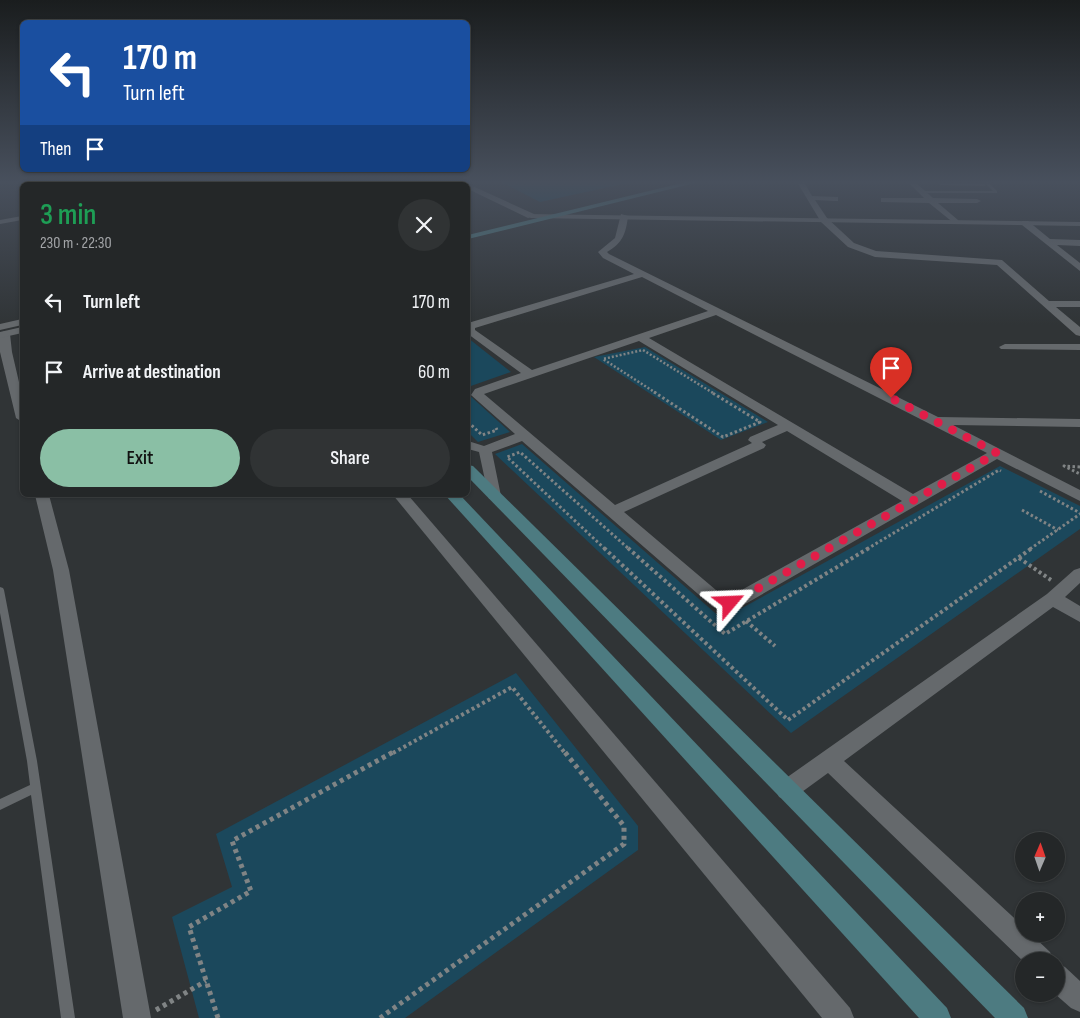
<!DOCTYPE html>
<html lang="en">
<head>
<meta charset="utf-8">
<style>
  :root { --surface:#242728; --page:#303334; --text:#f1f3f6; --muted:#a3a5a8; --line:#414445; --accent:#8abfa5 }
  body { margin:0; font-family:"Sofia Sans Condensed",sans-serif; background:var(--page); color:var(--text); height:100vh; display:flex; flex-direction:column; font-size:19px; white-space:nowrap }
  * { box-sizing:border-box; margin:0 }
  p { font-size:16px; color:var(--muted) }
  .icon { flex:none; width:28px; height:28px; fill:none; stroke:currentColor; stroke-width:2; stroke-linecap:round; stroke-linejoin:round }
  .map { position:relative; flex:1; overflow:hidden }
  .side { position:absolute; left:20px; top:182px; width:450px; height:315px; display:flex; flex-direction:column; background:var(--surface); border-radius:8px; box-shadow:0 1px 4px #0004,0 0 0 1px var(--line) }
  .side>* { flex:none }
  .hud { position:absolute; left:20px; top:20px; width:450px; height:152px; border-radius:8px; box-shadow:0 1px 4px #0004,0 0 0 1px var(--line); background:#1a4fa0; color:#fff; overflow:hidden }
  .needle { width:32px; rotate:2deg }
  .buttons { position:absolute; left:1015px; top:832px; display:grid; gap:10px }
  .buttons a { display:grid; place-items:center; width:50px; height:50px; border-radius:50%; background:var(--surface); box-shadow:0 1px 4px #0004,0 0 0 1px var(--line); font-size:25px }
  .pin { position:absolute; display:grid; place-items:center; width:42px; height:42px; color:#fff; margin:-51px -21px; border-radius:50% 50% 50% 0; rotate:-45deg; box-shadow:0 0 5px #0007 }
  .pin .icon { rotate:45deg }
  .me { position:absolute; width:55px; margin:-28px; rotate:64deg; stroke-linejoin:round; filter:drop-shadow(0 0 4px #0008) }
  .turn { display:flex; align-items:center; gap:18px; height:105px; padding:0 20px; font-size:22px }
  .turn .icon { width:65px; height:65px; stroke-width:2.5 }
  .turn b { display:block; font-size:35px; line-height:42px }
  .then { display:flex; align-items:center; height:48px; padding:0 20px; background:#0003; gap:10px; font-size:19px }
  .round { display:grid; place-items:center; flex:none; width:52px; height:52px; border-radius:26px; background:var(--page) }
  .head { display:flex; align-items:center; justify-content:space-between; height:85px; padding:0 20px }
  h1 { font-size:30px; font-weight:600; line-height:38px; color:#1e9e55 }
  .primary-button { display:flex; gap:10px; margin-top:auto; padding:10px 20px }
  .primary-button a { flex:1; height:58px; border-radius:30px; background:var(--accent); color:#111; font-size:20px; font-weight:600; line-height:58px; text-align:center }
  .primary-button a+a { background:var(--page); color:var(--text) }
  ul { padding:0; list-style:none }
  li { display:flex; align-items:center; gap:15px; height:70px; padding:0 20px }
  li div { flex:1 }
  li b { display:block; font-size:19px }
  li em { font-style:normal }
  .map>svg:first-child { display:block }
  .green { fill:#1b485c }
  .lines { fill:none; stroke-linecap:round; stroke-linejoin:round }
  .path-far3 { stroke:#808485; stroke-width:2.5; stroke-dasharray:2 2; stroke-linecap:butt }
  .path-far2 { stroke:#808485; stroke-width:3; stroke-dasharray:2.5 2.5; stroke-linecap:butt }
  .path-far1 { stroke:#808485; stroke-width:4; stroke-dasharray:3 3; stroke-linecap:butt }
  .path { stroke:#808485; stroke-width:5; stroke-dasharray:4 4; stroke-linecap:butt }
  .service { fill:#65696c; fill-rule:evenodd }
  .minor { fill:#65696c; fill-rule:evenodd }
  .tertiary { fill:#65696c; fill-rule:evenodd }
  .secondary { fill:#4d7b81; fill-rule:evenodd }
  .route { stroke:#e11d48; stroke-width:9; stroke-dasharray:0 16.2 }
</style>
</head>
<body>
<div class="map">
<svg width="1080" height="1018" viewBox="0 0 1080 1018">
  <rect width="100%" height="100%" fill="#303436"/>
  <g class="green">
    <path d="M501,182H632L540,202Z"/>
    <path d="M468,338L511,372L468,387Z"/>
    <path d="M645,347L768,422L721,440L594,357Z"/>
    <path d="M468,394L510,432L478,442L468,432Z"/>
    <path d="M522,444L722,619L1000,466L1080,506V529L791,733L495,454Z"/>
    <path d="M516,673L638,826V850L405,1018H199L172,917L232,887L216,834Z"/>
  </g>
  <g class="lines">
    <path class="path-far3" d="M656,393L603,359L643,350L713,393"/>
    <g class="path-far2">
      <path d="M654,392L723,437L760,422L711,392"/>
      <path d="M468,422L482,435L497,430L496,428"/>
      <path d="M1080,467L1064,466L1080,474"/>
      <path d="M1040,491L1080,513"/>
      <path d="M1022,510L1058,530"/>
      <path d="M605,549L507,457L520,452L629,549"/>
      <path d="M867,549L999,470L1001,471"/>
      <path d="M1030,549L1080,514"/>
    </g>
    <g class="path-far1">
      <path d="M604,548L788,720L1032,548"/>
      <path d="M628,548L725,634L869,548"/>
      <path d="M1019,558L1051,580"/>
      <path d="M746,621L775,646"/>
      <path d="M393,753L512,687L565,753"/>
    </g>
    <g class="path">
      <path d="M156,1010L206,981"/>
      <path d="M218,1018L189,927L251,891L232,841L395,751"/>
      <path d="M380,1018L624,844V826L564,751"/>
    </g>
    <g class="service">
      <path d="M984,182H988L997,191V193H924L922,192L924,191H993Z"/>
      <path d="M939,183L984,184L986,185L984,186L940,185Z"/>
      <path d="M0,587L3,588L4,590L37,761L75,1018H61L31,795L0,810V799L30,785L27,761L0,613Z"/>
    </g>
    <g class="minor">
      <path d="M130,182H137L139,185H131Z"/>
      <path d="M208,182H215L218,185H210Z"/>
      <path d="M262,182H269L272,185H264Z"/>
      <path d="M280,182H288L291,185H282Z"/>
      <path d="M331,182H346L339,185H324Z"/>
      <path d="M354,182H362L365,185H356Z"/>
      <path d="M380,182H388L391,185H382Z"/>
      <path d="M414,182H430L422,185H406Z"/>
      <path d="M442,182H455L448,185H435Z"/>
      <path d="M797,182H804L812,196L838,197V201H835L815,200L827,218L854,243L876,251L1002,260L1049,301H1080V307H1056L1080,327V336L1076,335L997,265L875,257L848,247L821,222Z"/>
      <path d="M908,182H915L933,198L977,199L981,201L977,203H938L958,220L959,222L955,224L929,203L881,202V198H924Z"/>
      <path d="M468,184L534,214L535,216L528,218L468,189V185H465Z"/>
      <path d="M621,214L628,216C626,233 623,243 607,252L609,254L938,417L1080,419V427L953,425L1080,490V501L997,459L747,603L730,609L713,607L522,441L492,452L501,496L499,499H489L479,452L468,449V441L484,446L515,434L471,395L475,389L521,373L468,334V323L634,274L603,258L598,252L615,238ZM642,277L708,311L532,370L475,330V328ZM716,315L987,453L913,494L649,338ZM639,341L778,425L750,437L748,440L752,443L615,505L484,394ZM787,431L902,501L729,597L723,596L624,512L764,448L766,445L762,442Z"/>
      <path d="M22,216V220L0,224V220Z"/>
      <path d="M1022,221H1028L1050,239L1080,240V246L1057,245L1080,263V271L1022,225Z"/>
      <path d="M22,319V325L0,330V324Z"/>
      <path d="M5,331L10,334L12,352L22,395V422L16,418L0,352V333Z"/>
      <path d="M1005,344H1080V350L1001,349L999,347Z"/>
      <path d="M35,495H49L69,570L151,1018H123L53,570Z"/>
      <path d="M393,495H408L850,1008L854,1018H822Z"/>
      <path d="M1080,568V583L1065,597L1080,606V622L1053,607L844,761L1024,927V934H1031L1050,952L1054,961L1024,962L828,773L795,797L787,800L779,797L776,790L779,783L1047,594L1074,570Z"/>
      <path d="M1056,963L1065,967L1080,981V1012L1071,1008L1055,994Z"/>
    </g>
    <g class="tertiary">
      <path d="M528,214L1080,222V226L531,218L527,216Z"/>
      <path d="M22,327V333L0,338V332Z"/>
    </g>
    <g class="secondary">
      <path d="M158,182H165L168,185H160Z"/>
      <path d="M178,182H185L188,185H180Z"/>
      <path d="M686,182H699L468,239V235Z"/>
      <path d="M468,465L473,466L1024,1008L1028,1018H995L468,477Z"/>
      <path d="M445,495H460L947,1008L951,1018H919Z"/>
    </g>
  </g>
  <linearGradient id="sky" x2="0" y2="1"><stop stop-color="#1a1d1e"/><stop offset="0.56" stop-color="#48505d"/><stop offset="1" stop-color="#48505d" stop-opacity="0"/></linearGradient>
  <rect width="1080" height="325" fill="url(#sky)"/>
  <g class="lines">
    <path class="route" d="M730,603L741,598L997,453L891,398"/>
  </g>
</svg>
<div class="buttons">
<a><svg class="needle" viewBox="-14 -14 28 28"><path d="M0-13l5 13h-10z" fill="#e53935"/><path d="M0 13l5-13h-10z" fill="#a3a5a8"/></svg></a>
<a>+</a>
<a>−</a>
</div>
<div class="pin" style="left:891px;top:398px;background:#d93025"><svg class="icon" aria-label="arrive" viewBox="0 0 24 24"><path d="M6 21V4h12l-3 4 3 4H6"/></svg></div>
<svg class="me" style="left:730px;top:603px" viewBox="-20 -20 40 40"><path d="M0-17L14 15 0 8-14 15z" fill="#e11d48" stroke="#fff" stroke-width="4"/></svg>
<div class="hud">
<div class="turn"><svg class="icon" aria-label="left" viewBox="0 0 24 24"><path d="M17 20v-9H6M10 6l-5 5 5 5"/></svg><div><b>170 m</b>Turn left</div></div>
<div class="then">Then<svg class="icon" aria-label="arrive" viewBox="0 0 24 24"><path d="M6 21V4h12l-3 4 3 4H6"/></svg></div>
</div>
<section class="side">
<div class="head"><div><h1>3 min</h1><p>230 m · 22:30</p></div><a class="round"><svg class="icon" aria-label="close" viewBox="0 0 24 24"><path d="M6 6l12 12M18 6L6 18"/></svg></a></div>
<ul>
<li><svg class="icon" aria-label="left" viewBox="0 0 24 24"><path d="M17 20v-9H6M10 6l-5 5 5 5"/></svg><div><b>Turn left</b></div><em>170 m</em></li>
<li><svg class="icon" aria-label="arrive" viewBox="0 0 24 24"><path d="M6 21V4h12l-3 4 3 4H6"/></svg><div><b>Arrive at destination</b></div><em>60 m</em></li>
</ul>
<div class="primary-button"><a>Exit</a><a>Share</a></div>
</section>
</div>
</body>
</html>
